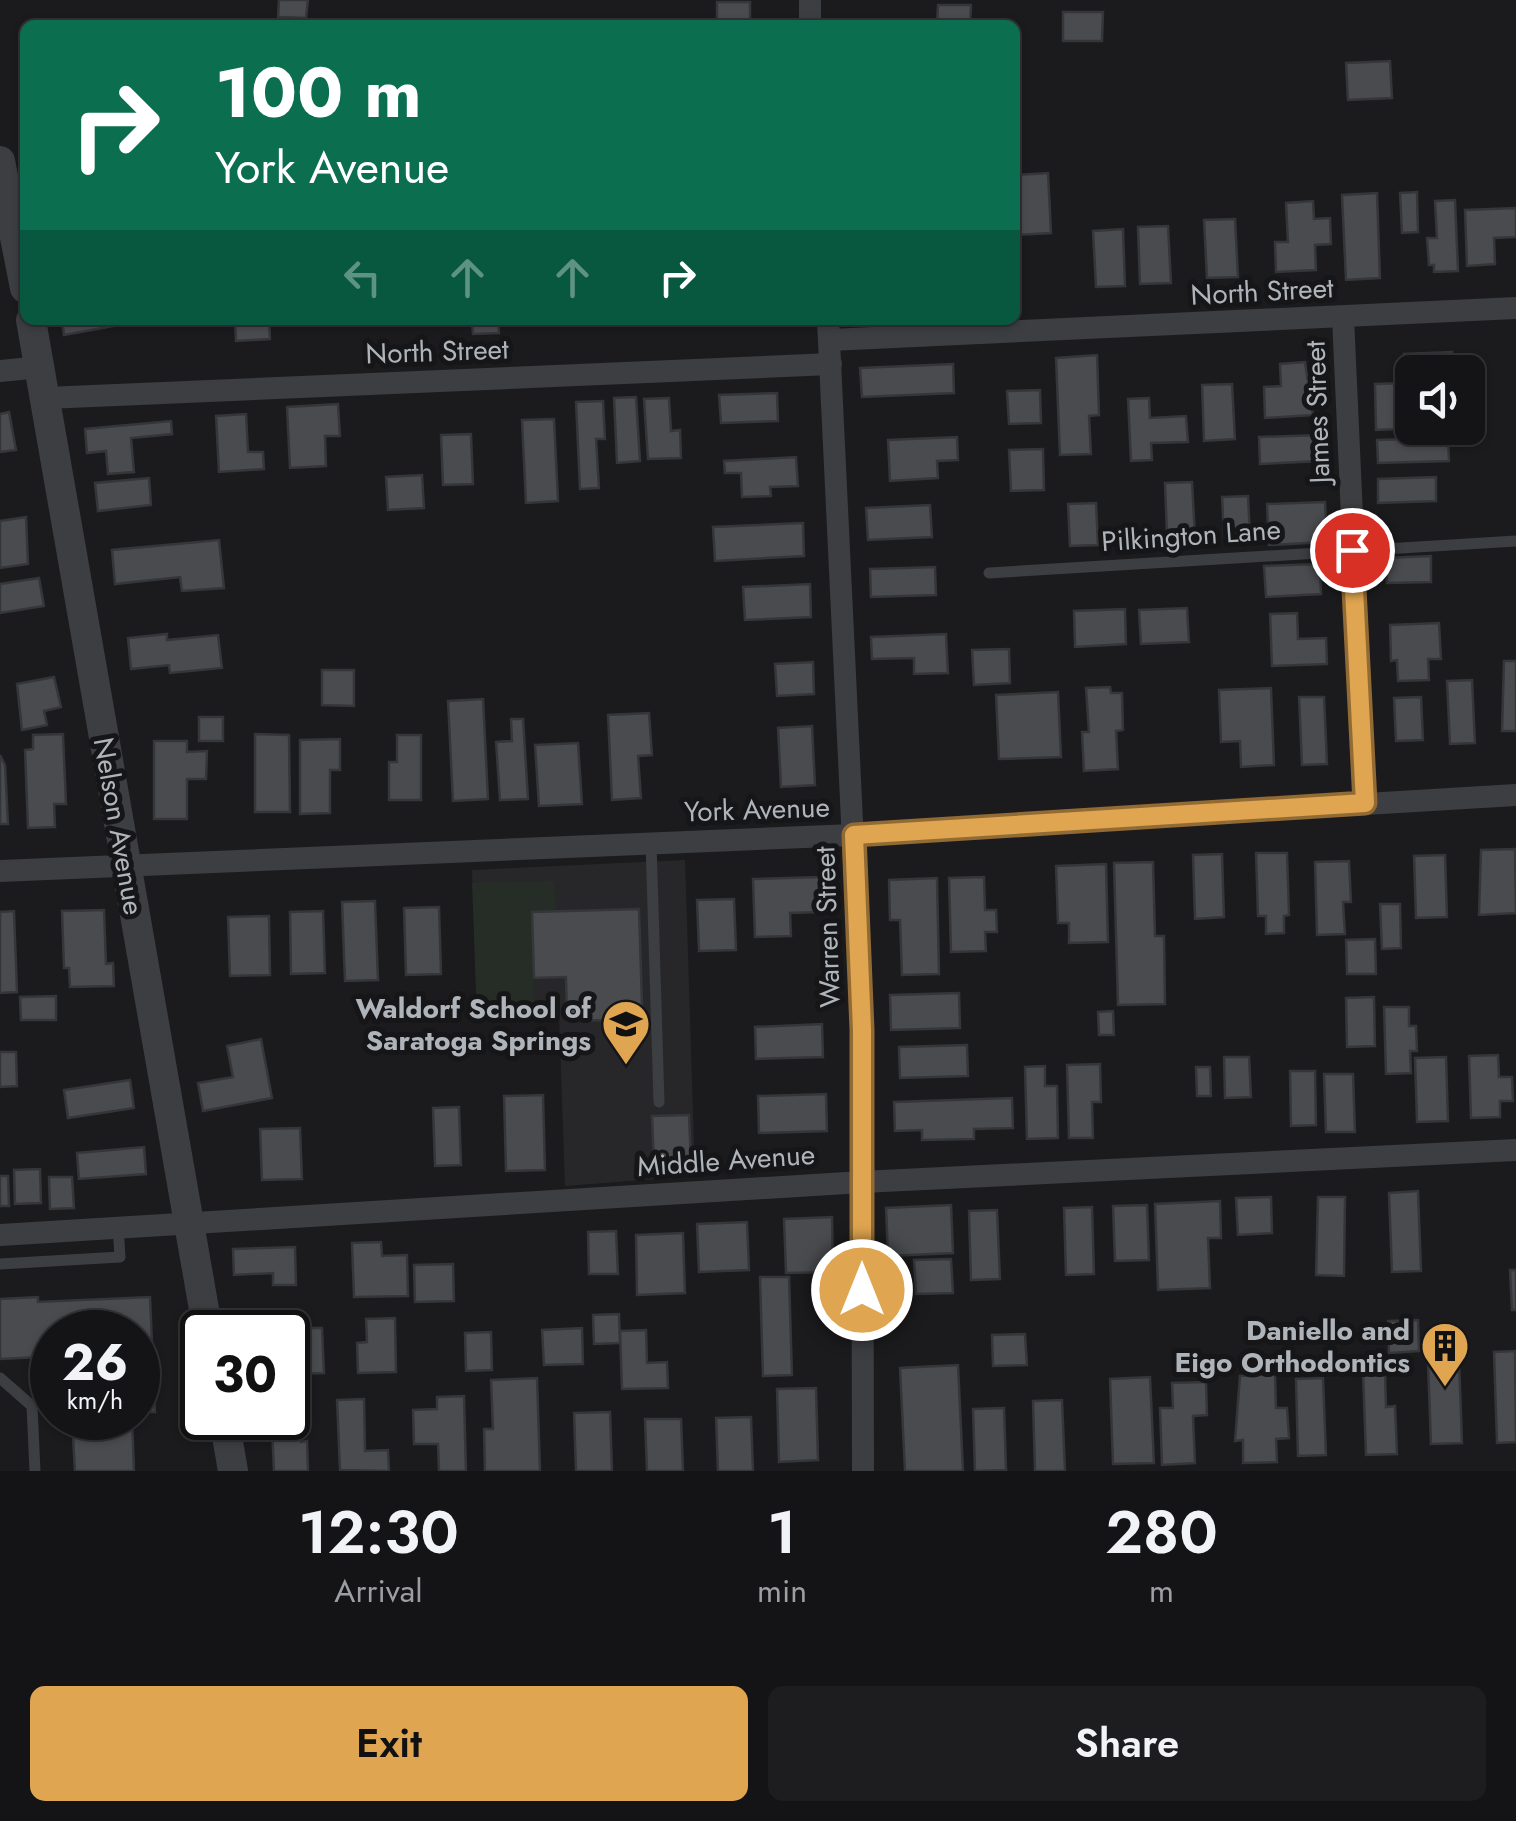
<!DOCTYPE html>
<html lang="en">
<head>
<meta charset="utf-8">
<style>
  :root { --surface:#141416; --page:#1d1d1f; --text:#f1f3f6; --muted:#9d9ea1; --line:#333335; --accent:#e0a550 }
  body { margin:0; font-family:Jost,sans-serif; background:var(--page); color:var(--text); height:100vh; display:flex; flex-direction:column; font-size:38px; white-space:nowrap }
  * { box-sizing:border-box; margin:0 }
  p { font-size:32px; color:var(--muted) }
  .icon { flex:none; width:55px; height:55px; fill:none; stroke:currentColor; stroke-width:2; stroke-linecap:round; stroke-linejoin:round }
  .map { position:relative; height:1471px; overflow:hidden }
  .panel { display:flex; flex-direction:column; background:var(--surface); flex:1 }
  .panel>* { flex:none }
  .guide { position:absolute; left:20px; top:20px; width:1000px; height:305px; border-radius:15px; box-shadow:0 2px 8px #0004,0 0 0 2px var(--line); background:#0b6e4f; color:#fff; overflow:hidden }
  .tools { position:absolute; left:1395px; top:355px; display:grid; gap:20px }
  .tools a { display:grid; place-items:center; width:90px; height:90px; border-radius:15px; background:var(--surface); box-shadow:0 2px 8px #0004,0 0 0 2px var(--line); font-size:50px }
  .speed { position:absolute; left:30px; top:1310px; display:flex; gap:20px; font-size:50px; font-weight:700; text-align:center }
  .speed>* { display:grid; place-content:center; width:130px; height:130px; border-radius:50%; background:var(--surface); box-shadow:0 2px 8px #0004,0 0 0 2px var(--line); line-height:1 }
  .speed small { font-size:25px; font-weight:400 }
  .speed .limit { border:5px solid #111; border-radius:15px; background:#fff; color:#111 }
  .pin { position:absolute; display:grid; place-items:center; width:85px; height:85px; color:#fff; margin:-42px; border:5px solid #fff; border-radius:50%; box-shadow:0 2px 10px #0007 }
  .me { position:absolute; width:110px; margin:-55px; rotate:0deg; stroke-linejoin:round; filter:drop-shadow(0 0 8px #0008) }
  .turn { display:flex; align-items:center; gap:35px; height:210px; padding:0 30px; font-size:45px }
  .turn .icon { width:130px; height:130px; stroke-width:2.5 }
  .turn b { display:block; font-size:70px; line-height:85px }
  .lanes { display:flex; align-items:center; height:95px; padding:0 30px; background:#0003; justify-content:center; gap:50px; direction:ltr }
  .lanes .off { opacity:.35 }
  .eta { display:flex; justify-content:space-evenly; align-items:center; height:170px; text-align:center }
  .eta b { font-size:60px; font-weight:600; line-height:70px }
  .button { display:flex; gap:20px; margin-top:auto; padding:20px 30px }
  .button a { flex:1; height:115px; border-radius:15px; background:var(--accent); color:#111; font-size:40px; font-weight:600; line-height:115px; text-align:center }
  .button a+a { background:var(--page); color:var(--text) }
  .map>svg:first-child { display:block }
  .built { fill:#27272a }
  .green { fill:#252d26 }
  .building { fill:#4a4b4f; stroke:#353639; stroke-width:2.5 }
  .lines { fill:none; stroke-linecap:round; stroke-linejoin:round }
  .service { stroke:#3c3e42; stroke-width:11 }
  .minor { stroke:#3c3e42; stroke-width:22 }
  .tertiary { stroke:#3c3e42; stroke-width:30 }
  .route-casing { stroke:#926b34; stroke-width:25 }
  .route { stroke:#e0a550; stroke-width:18 }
  .labels { text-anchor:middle; stroke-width:10; stroke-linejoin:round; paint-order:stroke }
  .street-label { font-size:28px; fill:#afb4bb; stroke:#161618 }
  .poi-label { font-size:28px; font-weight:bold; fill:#afb4bb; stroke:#161618; text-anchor:end }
</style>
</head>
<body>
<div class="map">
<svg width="1516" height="1471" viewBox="0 0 1516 1471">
  <rect width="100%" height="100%" fill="#1b1b1d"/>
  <path class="built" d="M685,860L695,1176L565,1186L559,1015L477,1017L472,870Z"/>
  <path class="green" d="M554,881L556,911L532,913L535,1016L477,1017L472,883Z"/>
  <g class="building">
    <path d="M279,0H308L306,18L278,17Z"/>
    <rect x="717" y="2" width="33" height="23"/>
    <path d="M938,5H971L970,25H937Z"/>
    <path d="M1063,12H1103L1102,41H1063Z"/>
    <path d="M1390,61L1392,98L1348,100L1346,63Z"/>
    <path d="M1048,173L1051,233L1015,235V175Z"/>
    <path d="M1417,192L1418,232L1402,233L1400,193Z"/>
    <path d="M1377,193L1380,278L1346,280L1342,195Z"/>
    <path d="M1455,200L1458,271L1434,272V265H1429L1427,238H1437L1435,201Z"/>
    <path d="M1313,201L1314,219L1330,218L1331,244L1315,245L1316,270L1276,272L1275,242H1288L1286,203Z"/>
    <path d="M1516,208V237L1494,238L1495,264L1467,266L1465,210Z"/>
    <path d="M1235,219L1238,277L1207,278L1204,220Z"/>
    <path d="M1168,226L1171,283L1140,284L1138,227Z"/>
    <path d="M1123,229L1125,286L1096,287L1093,231Z"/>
    <path d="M62,320H146L64,335Z"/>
    <path d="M235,320H269L270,339L236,341Z"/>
    <path d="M453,320H498L499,333L473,334L472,322Z"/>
    <path d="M1452,352L1453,372H1412V428H1427L1376,430L1375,384L1405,383L1404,354Z"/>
    <path d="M1097,355L1099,415L1089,416L1091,454L1060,455L1056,358Z"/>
    <path d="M1305,362L1313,415L1265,418L1264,387L1281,386L1280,364Z"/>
    <path d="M953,364L954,393L862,397L860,368Z"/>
    <path d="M1232,384L1235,439L1204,441L1202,385Z"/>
    <path d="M1040,390L1041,423L1009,424L1007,391Z"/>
    <path d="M777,393L778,421L721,423L719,395Z"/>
    <path d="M636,397L640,461L617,463L614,398Z"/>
    <path d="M669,398L671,431L680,430L681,458L648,459L644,399Z"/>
    <path d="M1149,398L1150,418L1186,416L1188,442L1151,443L1152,460L1131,461L1128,399Z"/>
    <path d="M603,401L605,439H596L599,488L580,489L576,402Z"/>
    <path d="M338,404L340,436H325L326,466L290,468L287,407Z"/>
    <path d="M9,412L16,450L0,452V414Z"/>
    <path d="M246,414L248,452H263L264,469L219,472L216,416Z"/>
    <path d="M554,419L558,501L526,503L522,420Z"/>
    <path d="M171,421L172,434L131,438L134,472L108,474L106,451L87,453L85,429Z"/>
    <path d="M471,434L473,484L443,485L441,435Z"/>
    <path d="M1319,435L1320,461L1260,464L1259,437Z"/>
    <path d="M957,437L958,460L937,461L938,478L890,481L888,440Z"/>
    <path d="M1448,438L1449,461L1378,463L1377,440Z"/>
    <path d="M1043,449L1044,490L1011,491L1009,450Z"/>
    <path d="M796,457L798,486L770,487L771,496L742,497L741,473H725L724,461Z"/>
    <path d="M422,475L424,508L388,510L386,477Z"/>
    <path d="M1436,477V501L1378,503V479Z"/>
    <path d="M149,478L151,505L98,511L95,483Z"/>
    <path d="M1192,482L1195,536L1167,537L1165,483Z"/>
    <path d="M1248,496L1250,536L1224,537L1222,497Z"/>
    <path d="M1325,502L1327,542L1269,545L1267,504Z"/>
    <path d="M1096,503L1098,545L1070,546L1068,504Z"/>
    <path d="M930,505L932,537L868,540L866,508Z"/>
    <path d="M26,517L28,564L0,568V521Z"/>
    <path d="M803,523L804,556L715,561L713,527Z"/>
    <path d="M219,540L224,588L182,591L180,577L115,584L112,550Z"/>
    <path d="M1431,556V582L1387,583L1386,558Z"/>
    <path d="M1320,564L1321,594L1266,597L1264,566Z"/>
    <path d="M935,567L936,595L871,597L870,569Z"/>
    <path d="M39,578L44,606L0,613V584Z"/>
    <path d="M810,584L811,617L745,620L743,587Z"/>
    <path d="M1187,608L1189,642L1141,644L1139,610Z"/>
    <path d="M1125,609L1126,644L1075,647L1074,611Z"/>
    <path d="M1297,613L1298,639L1326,638L1327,664L1272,666L1270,614Z"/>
    <path d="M1439,623L1441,659H1428L1429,680L1398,681L1397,660L1391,661L1390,625Z"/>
    <path d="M167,634V640L218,635L222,668L170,673L169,665L131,669L128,638Z"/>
    <path d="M946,634L948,673L914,674V658L872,659L871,637Z"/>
    <path d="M1009,649L1010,683L974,685L972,650Z"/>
    <path d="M1504,661H1516V731H1502Z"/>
    <path d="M813,662L814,694L777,696L775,664Z"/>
    <path d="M322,670H354V706L322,705Z"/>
    <path d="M54,677L61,707L44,711L47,725L22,730L17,684Z"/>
    <path d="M1472,680L1475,743L1450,744L1447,681Z"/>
    <path d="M1110,687L1111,693H1122L1123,730L1116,731L1118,769L1084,771L1082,732H1089L1086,688Z"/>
    <path d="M1271,688L1274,765L1241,767L1240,741L1221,742L1219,690Z"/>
    <path d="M1058,692L1061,757L999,759L996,695Z"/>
    <path d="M1299,697H1324L1327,764L1302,765Z"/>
    <path d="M1421,697L1423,740L1396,741L1394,698Z"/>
    <path d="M483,699L488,799L453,801L448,701Z"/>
    <path d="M649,713L652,755L638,756L641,798L612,800L608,715Z"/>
    <rect x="199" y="717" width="24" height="24"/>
    <path d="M511,719H523L528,799L500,800L496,742L512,741Z"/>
    <path d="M812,726L815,785L781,787L778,728Z"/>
    <path d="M63,734L66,804H54L55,827L28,828L25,750L33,749V735Z"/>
    <path d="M255,734L289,735L290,812H255Z"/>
    <path d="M397,735H421V800H389V762H397Z"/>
    <path d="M340,739V770H330V813L300,814V740Z"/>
    <path d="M154,741H187V752L207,751L206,779H187V819H154Z"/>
    <path d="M578,743L582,804L539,806L535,745Z"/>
    <path d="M0,755L5,765L8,824H0Z"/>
    <path d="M1515,849L1516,913L1479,915L1481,850Z"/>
    <path d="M1256,853H1287L1289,915L1284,916V933L1266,934V916H1258Z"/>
    <path d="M1222,854L1224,917L1195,919L1193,855Z"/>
    <path d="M1445,855L1447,917L1416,918L1414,856Z"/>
    <path d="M1349,861L1351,902H1343L1345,934L1317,935L1315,862Z"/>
    <path d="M1153,862L1155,936H1164L1165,1004L1118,1005L1114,863Z"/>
    <path d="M1106,864L1108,942L1069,943V923H1058L1056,866Z"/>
    <path d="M819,877L820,912L790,913L791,936L755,937L753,879Z"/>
    <path d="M984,877L985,910H996L997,932H985L986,951L951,952L949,878Z"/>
    <path d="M937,878L939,974L902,975L900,920H890L889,880Z"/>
    <path d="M734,899L736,950L699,951L697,900Z"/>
    <path d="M375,901L378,980L345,981L342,902Z"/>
    <path d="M1380,904H1400L1401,948L1382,949Z"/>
    <path d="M439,907L441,974L406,975L404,908Z"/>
    <path d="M639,909L643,1036L608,1037L607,1020L567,1021L566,977L534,978L532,912Z"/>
    <path d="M104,910L106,964L113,963L114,986L70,987L69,968H64L62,911Z"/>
    <path d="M14,911L17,992L0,993V912Z"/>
    <path d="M323,911L325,973L291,974L290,912Z"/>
    <path d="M269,916L270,975L230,976L228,917Z"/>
    <path d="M1375,939L1376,974H1347L1346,940Z"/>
    <path d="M959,993L960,1028L891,1030L890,995Z"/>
    <path d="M56,996V1020H21L20,997Z"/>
    <path d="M1374,997L1375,1046L1347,1047L1346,998Z"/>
    <path d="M1384,1007H1409V1026H1416L1417,1051H1410L1411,1073L1386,1074Z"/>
    <path d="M1113,1011L1114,1035H1099L1098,1012Z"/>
    <path d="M822,1024L823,1057L756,1059L755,1027Z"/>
    <path d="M261,1039L272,1098L203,1111L198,1083L233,1077L227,1046Z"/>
    <path d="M967,1045L968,1076L900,1078L899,1047Z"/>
    <path d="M0,1052H16L17,1086L0,1087Z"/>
    <path d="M1498,1055L1499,1077H1512L1513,1101H1500V1117L1471,1118L1469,1056Z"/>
    <path d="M1224,1057H1249L1251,1097L1225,1098Z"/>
    <path d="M1446,1057L1448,1121L1417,1122L1415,1058Z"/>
    <path d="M1100,1064L1101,1102H1092L1093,1138H1069L1067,1065Z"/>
    <path d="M1045,1066V1086H1057L1058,1138L1027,1139L1025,1067Z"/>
    <path d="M1196,1067H1210L1211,1096H1197Z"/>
    <path d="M1290,1071H1315L1316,1125L1291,1126Z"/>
    <path d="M1324,1074H1353L1355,1132H1326Z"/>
    <path d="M130,1080L134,1108L68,1118L64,1090Z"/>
    <path d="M826,1094L827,1131L759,1133L758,1096Z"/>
    <path d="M543,1095L545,1170L506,1171L504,1096Z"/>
    <path d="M1012,1098L1013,1128L974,1129V1139L922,1140V1130L895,1131L894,1102Z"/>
    <path d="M459,1107L461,1165L435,1166L433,1108Z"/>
    <path d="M689,1115L691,1162L654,1163L652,1116Z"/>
    <path d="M300,1128L302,1179L262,1180L260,1129Z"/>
    <path d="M144,1147L146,1174L79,1179L77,1153Z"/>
    <path d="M40,1169L41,1203L15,1204L14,1170Z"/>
    <path d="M0,1176H8L9,1206H0Z"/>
    <path d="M49,1177H72L74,1208L50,1209Z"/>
    <path d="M1418,1191L1421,1271L1392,1272L1389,1193Z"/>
    <path d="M1271,1197L1272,1233L1238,1235L1236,1198Z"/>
    <path d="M1318,1197H1345L1344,1276L1316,1275Z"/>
    <path d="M1220,1201L1221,1238H1208L1210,1288L1158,1290L1155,1204Z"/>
    <path d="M951,1205L953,1253L888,1256L886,1208Z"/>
    <path d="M1147,1205L1149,1260L1115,1261L1113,1206Z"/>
    <path d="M1092,1207L1094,1274L1066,1275L1064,1208Z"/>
    <path d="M997,1210L1000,1279L971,1280L969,1211Z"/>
    <path d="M832,1217L833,1272L786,1273L784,1219Z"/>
    <path d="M747,1222L749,1270L699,1272L697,1224Z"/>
    <path d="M616,1231L618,1274H589L588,1232Z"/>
    <path d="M683,1233L685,1293L637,1295L636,1235Z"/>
    <path d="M381,1242L382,1256L407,1255L408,1296L354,1297L352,1243Z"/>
    <path d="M295,1247L296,1285H273V1273L234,1275L233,1249Z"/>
    <path d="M951,1259L953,1293L916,1294L914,1260Z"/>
    <path d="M453,1264L454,1301L415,1302L414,1265Z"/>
    <path d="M1510,1270H1516V1310H1512Z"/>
    <path d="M760,1277H789L792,1375L763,1376Z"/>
    <path d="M38,1297V1302L150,1297L155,1412H138V1332H52V1399L42,1400L41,1357L0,1359V1299Z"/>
    <path d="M619,1314L620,1343L594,1344L593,1315Z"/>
    <path d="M395,1318L396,1372L358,1373L357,1343L367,1342L366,1319Z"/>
    <path d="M1418,1320L1419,1351L1389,1353L1388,1321Z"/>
    <path d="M291,1328H322L324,1373L292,1374Z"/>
    <path d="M582,1328L583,1364L544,1365L542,1330Z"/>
    <path d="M646,1330L647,1363L667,1362L668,1388L622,1389L620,1331Z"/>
    <path d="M491,1332L492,1370L466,1371L465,1333Z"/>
    <path d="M1458,1333L1462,1443L1431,1444L1427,1335Z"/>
    <path d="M1025,1334L1027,1365L993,1366L992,1335Z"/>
    <path d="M1515,1351L1516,1442L1497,1443L1494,1352Z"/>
    <path d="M958,1365L963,1471H905L900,1368Z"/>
    <path d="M1363,1372H1385L1386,1407L1395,1406L1397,1454L1366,1455Z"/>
    <path d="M1275,1374L1276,1408H1287L1289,1438L1276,1439L1277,1462L1243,1463V1440L1235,1441L1240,1376Z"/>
    <path d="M1150,1377L1154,1463L1113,1464L1110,1379Z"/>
    <path d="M537,1378L540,1471H485L484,1429H493L491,1380Z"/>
    <path d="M1323,1378L1326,1455L1298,1456L1296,1379Z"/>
    <path d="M1206,1382L1207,1415L1193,1416L1195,1463L1162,1465L1160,1408H1173L1172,1383Z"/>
    <path d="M816,1388L818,1460L779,1462L777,1389Z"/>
    <path d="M464,1396L466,1471H439L438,1444H414L413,1410L437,1409V1397Z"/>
    <path d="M364,1399L365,1451L388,1450L389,1471L340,1470L337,1400Z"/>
    <path d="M1062,1400L1065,1471H1035L1033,1401Z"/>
    <path d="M1004,1408L1006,1470L975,1471L973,1409Z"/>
    <path d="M610,1412L612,1471H576L574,1413Z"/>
    <path d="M751,1417L753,1471H718L716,1418Z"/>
    <path d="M72,1418H132L134,1471H75Z"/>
    <path d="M645,1419H681L683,1471H647Z"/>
    <path d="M301,1426V1442L307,1441L308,1471H274L272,1427Z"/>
  </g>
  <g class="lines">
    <g class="service">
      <path d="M989,573L1516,541"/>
      <path d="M651,843L659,1102"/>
      <path d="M0,1264L120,1257L118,1226"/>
      <path d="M0,1378L32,1406L35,1471"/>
    </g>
    <g class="minor">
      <path d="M810,0V25"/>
      <path d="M1343,317L1365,803"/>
      <path d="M828,320L862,1030L863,1471"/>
      <path d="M830,340L1516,308"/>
      <path d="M0,371L40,367"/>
      <path d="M46,398L831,364"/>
      <path d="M0,871L853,835L1516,795"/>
      <path d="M0,1235L862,1182L1516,1150"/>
    </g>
    <g class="tertiary">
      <path d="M0,161L25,288"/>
      <path d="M31,320L208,1332"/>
      <path d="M224,1418L233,1471"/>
    </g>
  </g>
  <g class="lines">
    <g class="route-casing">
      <path id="route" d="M862,1290V1030L854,835L1365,803L1352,550"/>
    </g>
    <use href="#route" class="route"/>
  </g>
  <defs>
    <g id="school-pin" transform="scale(2.5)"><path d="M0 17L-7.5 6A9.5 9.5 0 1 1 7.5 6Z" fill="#e0a550" stroke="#161618"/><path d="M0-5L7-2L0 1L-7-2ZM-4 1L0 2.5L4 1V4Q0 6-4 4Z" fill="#111"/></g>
    <g id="building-pin" transform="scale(2.5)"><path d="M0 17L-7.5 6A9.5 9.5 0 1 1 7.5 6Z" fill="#e0a550" stroke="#161618"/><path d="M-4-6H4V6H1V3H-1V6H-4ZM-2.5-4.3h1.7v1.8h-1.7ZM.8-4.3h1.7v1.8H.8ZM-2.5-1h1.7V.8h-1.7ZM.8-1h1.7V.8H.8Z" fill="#111"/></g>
  </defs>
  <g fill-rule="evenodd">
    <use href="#school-pin" x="626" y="1024"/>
    <use href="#building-pin" x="1445" y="1346"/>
  </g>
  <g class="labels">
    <g class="street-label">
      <text transform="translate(1262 291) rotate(-3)" y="10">North Street</text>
      <text transform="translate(437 351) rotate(-2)" y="10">North Street</text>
      <text transform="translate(1317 412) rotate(-92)" y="10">James Street</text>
      <text transform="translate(1191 535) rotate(-4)" y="10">Pilkington Lane</text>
      <text transform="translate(757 809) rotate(-2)" y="10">York Avenue</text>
      <text transform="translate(119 826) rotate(80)" y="10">Nelson Avenue</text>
      <text transform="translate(827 927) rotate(-92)" y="10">Warren Street</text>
      <text transform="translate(726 1160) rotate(-4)" y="10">Middle Avenue</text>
    </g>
    <g class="poi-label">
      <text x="591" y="1018">Waldorf School of<tspan x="591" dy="32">Saratoga Springs</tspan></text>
      <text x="1410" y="1340">Daniello and<tspan x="1410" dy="32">Eigo Orthodontics</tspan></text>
    </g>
  </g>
</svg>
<div class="tools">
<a><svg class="icon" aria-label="sound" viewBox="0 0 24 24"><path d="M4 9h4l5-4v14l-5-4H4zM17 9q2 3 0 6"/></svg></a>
</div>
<div class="speed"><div>26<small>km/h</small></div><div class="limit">30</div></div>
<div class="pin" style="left:1352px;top:550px;background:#d93025"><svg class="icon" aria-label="arrive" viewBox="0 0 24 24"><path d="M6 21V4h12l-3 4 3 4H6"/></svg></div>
<svg class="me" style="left:862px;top:1290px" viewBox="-20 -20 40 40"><circle r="17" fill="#e0a550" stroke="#fff" stroke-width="3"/><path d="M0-11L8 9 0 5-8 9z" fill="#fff"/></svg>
<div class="guide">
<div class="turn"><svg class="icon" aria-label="right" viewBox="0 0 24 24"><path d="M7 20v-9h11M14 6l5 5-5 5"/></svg><div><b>100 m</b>York Avenue</div></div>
<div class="lanes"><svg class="icon off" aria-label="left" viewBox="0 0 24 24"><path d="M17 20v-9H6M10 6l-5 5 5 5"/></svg><svg class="icon off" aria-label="ahead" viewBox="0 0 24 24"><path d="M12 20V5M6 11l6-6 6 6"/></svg><svg class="icon off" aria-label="ahead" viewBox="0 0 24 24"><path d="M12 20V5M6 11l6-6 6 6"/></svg><svg class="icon" aria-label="right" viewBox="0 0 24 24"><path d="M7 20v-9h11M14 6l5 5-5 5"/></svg></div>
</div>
</div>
<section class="panel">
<div class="eta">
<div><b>12:30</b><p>Arrival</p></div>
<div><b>1</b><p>min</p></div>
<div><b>280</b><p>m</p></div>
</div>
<div class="button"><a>Exit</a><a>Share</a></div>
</section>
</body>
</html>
